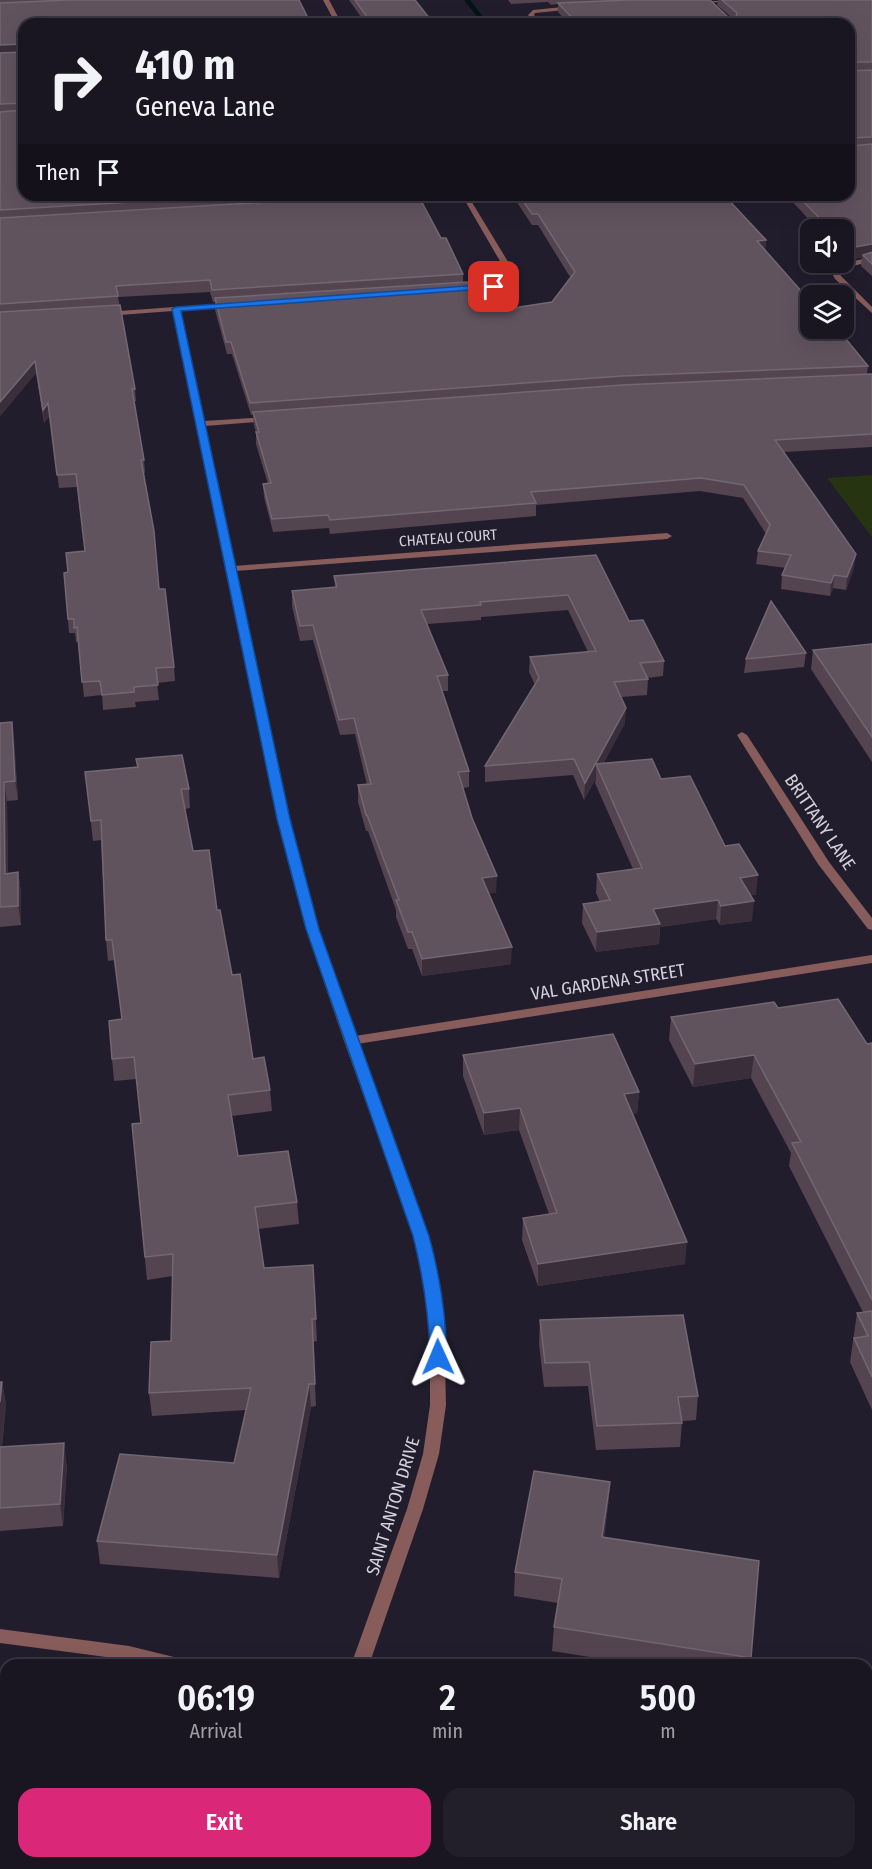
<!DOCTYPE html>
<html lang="en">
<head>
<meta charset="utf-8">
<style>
  :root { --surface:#191622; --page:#221f2a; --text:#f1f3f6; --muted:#9f9fa5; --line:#373540; --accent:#db2777 }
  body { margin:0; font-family:"Fira Sans Condensed",sans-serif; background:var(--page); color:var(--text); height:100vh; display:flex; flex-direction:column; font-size:22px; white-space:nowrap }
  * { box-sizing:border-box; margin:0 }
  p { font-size:20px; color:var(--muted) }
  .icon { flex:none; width:33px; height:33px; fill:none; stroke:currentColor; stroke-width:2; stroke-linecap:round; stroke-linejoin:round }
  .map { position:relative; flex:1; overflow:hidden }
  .sheet { position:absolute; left:0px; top:1659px; width:873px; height:210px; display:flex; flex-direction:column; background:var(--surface); border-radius:18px 18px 0 0; box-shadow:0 6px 24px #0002,0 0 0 2px var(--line) }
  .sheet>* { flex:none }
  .guide { position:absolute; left:18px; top:18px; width:837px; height:183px; border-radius:18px; box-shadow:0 6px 24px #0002,0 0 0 2px var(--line); background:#191622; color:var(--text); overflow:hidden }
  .controls { position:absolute; left:800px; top:219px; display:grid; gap:12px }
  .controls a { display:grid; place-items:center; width:54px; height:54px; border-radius:12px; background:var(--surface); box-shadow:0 6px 24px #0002,0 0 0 2px var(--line); font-size:30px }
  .pin { position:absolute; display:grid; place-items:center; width:51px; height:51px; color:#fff; margin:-26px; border-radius:12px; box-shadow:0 3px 9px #0006 }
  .me { position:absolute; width:66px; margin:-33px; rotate:359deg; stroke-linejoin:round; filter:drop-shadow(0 0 4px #0008) }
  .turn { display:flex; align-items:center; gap:21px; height:126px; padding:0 18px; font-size:27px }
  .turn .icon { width:78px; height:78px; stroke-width:2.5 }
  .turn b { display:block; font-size:42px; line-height:51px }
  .then { display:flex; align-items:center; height:57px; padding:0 18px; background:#0003; gap:12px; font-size:22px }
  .eta { display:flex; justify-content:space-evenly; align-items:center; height:102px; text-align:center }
  .eta b { font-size:36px; font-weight:600; line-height:42px }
  .cta { display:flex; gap:12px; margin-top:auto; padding:12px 18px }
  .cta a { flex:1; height:69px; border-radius:18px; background:var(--accent); color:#fff; font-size:24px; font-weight:600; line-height:69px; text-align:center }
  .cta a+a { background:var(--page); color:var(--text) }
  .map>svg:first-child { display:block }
  .green { fill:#263412 }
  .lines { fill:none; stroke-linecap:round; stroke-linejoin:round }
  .stream { fill:#021415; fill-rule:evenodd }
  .street { fill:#875c5b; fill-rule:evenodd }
  .wall { fill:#54444f }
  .shaded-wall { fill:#3a2e3b }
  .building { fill:#61535e; stroke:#736771; stroke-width:1.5 }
  .route { fill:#1a73e8; stroke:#114b97; stroke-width:1.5 }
  .labels { text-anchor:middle; stroke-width:5; stroke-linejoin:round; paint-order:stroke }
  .far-street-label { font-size:15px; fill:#d3d1db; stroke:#211d2d }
  .street-label { font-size:18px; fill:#d3d1db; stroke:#211d2d }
</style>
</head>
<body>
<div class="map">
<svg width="872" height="1869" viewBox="0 0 872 1869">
  <rect width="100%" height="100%" fill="#211d2d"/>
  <path class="green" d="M872,475V537L827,478Z"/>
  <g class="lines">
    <path class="stream" d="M464,0H470L489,24H483Z"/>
    <g class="street">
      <path d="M323,0H329L342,24H336Z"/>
      <path d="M739,0L696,4L693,2Z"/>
      <path d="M573,6L575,9L535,13L534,15L541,24H535L528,15L533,10Z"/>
      <path d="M466,195H504L501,197L470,199L516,275C512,279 510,283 505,285C494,291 463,295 452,290L456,288C473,287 497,290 508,275L464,199L405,203L402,201L405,199Z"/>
      <path d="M872,257V261L838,270L841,276L872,307V313L835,279L830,269L845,263Z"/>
      <path d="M229,303H232V307L180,311L204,421L269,417L273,419L269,421L205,426L234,566L667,533L672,536L667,539L235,571C261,691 284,811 318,928C328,964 342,1000 355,1036L872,955V963L357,1044L428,1236L438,1273L444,1316L446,1405L439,1454L423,1509L369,1665H351L407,1509L423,1454L430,1405V1316L424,1273L414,1236L344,1041L306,929L268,773L173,311L106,316L102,314L106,312Z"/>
      <path d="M742,732L747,735L829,862L872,918V930L868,929L818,864L737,735Z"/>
      <path d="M0,1629L129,1646L178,1658L184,1660L187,1665H148L129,1660L0,1643Z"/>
      <path d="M867,1815L872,1816V1834L867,1833Z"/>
      <path d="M714,1863H732L730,1869H712Z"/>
    </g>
  </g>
  <g class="wall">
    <path d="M0,0H299L24,24V195H418L441,238L463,274V282L475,299L513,308L552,302L570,277L538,225H532L512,195H724L766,240L765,250L868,366L867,374H872V447L784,452L854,568L846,590L833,588L830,596L781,589L782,575L786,568L756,564L758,551L766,534L743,498L700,491L536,505V516L330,534L329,528L273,532L264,497L263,484H268L256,444V432L254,425L253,415H251L232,354H227L215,310V302H213L210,292L118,297L135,389L136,401H134L144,460L145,473H144L159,589L174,667L175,681L157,683L159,700L135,702L136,707L103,710L102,695L84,697L78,642H76L75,633H69L64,573L68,572L85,551L77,487L59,488L50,415L44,423L36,373L0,416Z"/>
    <path d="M349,0H415L434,24H366Z"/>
    <path d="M508,0H710L728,17H731L717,5L718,0H872V276L861,266L862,257L854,259L843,248V230H819L786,195H849V24H569L558,12V4L551,5L548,2L511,4Z"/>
    <path d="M596,555L629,621L664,661L663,676L647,678L648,679L647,695L621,697L625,723L603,764L661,779L725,846L756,895H750L752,921L720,925L716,919L660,927L659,944L596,952L582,923L583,904L600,902L596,893L597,874L633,869L595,783L596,778L584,800L573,775L485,782V766L535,685L529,672L530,657L588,652L568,610L481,617V620L427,624L448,675V691H442L469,771V787L463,788L496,893H489L511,964L422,976L412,949H408L396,917V910L368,831H366L358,802V785H367L355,734L340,735L313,640L300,641L292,606V591L335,588L334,576Z"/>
    <path d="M872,644V762L811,669L813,650Z"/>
    <path d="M806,653L804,667L744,673L746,659Z"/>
    <path d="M0,723L14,740L18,800L7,801L8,873L18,872L21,892V925L0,927Z"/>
    <path d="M136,759L189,789L190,808L185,809L193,851L217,910L253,1059L270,1090L272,1111L232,1116L238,1156L297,1202L299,1224L258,1229L264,1268L313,1265L317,1341L313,1342L316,1406L311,1407L279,1578L100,1564L97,1541L234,1463L246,1410L152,1416L149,1393L171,1341L173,1276L147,1280L132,1124L141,1123L137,1079L114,1081L112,1059L122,1020L115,960L108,961L106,940L101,840L93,841L85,772L137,767Z"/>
    <path d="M778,1008L867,1044L872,1043V1410L850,1362L857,1313L863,1312L789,1166L791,1153L751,1078L693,1087L669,1040L671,1017Z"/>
    <path d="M463,1055L639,1092L637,1113L633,1114L685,1264L538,1286L522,1240L523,1218L549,1214L519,1130L484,1135L463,1076Z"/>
    <path d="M540,1320L698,1396L696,1420L682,1421L680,1447L596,1450L588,1386L544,1387L539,1344Z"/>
    <path d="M0,1382H2L6,1404L2,1447L67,1465L63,1526L0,1531Z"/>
    <path d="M610,1482L608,1506L604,1538L751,1658L750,1665H640L552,1651L554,1627L558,1603L514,1596L515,1572Z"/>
    <path d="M6,1728V1863H578V1869H0V1729Z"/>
  </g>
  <g class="shaded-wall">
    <path d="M23,44L24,53L0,54V45Z"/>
    <path d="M766,240L765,251L757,241Z"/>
    <path d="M872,244V255H863L862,257L854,259L855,247Z"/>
    <path d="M35,361L36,373L0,416V402Z"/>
    <path d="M48,403L50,415L44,423L43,410Z"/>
    <path d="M856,554L854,568L846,590L847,577Z"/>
    <path d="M834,575L833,588L830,596L831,583Z"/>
    <path d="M626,708L625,723L599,771L596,764V778L584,800L585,783Z"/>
    <path d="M12,722L14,740L18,800L15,781Z"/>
    <path d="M4,782L7,801L8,893L5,874Z"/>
    <path d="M18,872L21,892V925L18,906Z"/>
    <path d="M758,875L756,895L738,897L740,878Z"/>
    <path d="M497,876L496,893L482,894V878Z"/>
    <path d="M718,900L716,919L660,927L659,944L596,952L597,932L653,909Z"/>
    <path d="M754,901L752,921L720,925L721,906Z"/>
    <path d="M512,947L511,964L422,976V959Z"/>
    <path d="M754,1055L751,1078L693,1087L695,1064Z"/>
    <path d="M639,1092L637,1113L623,1116L624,1094Z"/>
    <path d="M520,1108L519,1130L484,1135V1113Z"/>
    <path d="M687,1242L685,1264L538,1286V1264Z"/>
    <path d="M2,1382L6,1404L0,1464V1402Z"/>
    <path d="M309,1384L311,1407L279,1578L277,1555Z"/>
    <path d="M64,1443L67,1465L63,1526L60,1504Z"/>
    <path d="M610,1482L608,1506L600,1562L602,1537Z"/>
  </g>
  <g class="building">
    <path d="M67,0H299L311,24H24V46L23,44L0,45V3Z"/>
    <path d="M355,0H415L434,24H372Z"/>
    <path d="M627,0H710L728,17H736L737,13L722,0H872V62H850L849,65V24H578L558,3Z"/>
    <path d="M24,51V103L0,104V53L23,52Z"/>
    <path d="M849,70L850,71L872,70V137L850,138L849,139Z"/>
    <path d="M24,105V195H249L0,210V112L23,110Z"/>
    <path d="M849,143L850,146L872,144V244L855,247L843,237V230H831L797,195H849Z"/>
    <path d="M389,195H418L441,238H446L463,274L212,290L210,280L116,286L118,296L0,304V218Z"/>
    <path d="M519,195H724L766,240L757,241L810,301V328H837L868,366L622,376L250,403L231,342H226L215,298L467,282L475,299L506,297L513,308L552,302L575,272L538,214H532Z"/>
    <path d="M872,252V264L863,255Z"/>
    <path d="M120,305L135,389H132L144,460H141L154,531L159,589H165L174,667L156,668L158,685L134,687V692L102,695L100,681L82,682L77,627L74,628V619H68L64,573L68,572L66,553L85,551L76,474L57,475L48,403L43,410L35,361L0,402V312Z"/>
    <path d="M872,374V434L775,440L856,554L847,577L834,575L831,583L782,575L791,555L758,551L770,525L744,485L701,478L531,492L536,503L330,520L328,515L272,519L263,484L271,483L256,432H259L253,412L622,385Z"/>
    <path d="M596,555L629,621L643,620L664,661L640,663L648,679L614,682L626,708L585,783L574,759L485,766L539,678L530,657L596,651L568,595L480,602L481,605L421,610L448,675L437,676L469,771L458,772L472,818L497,876L482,878L512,947L422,959L412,932H408L396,900H399L367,815H366L358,785L371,784L354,718L339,720L313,625L300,626L292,591L337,587L334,576Z"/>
    <path d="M771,601L806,653L746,659Z"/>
    <path d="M872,644V737L813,650Z"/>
    <path d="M12,722L15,781L4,782L5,874L18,872V906L0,907V723Z"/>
    <path d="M182,755L189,789H181L193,851L209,850L217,910H220L232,975L240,974L253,1059L264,1057L270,1090L228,1095L238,1156L288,1151L297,1202L255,1207L264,1268L313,1265L316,1319H312L315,1384H309L277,1555L97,1541L120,1454L234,1463L251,1388L149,1393L151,1342L171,1341L173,1254L145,1257L132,1124L141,1123L134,1057L112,1059L109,1021L122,1019L112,940H106L101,820L91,821L85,772L138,767L136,759Z"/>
    <path d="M652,759L661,779L690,776L725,846L739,844L758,875L740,878L754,901L721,906L718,900L653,909L660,924L597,932L583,904L610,900L597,874L642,868L596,764Z"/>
    <path d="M838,999L867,1044L872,1043V1300L792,1143L801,1142L754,1055L695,1064L671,1017L774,1002L778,1008Z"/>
    <path d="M613,1034L639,1092L624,1094L687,1242L538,1264L523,1218L557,1213L520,1108L484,1113L463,1055Z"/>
    <path d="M872,1311V1377L854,1338L868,1336L857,1313Z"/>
    <path d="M683,1315L698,1396L678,1397L682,1423L597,1426L589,1362L545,1363L540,1320Z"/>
    <path d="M0,1382H2L0,1402Z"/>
    <path d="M64,1443L60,1504L0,1508V1447Z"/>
    <path d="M534,1471L610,1482L602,1537L759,1561L751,1658L554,1627L562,1579L515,1572Z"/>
    <path d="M6,1728V1857L0,1858V1729Z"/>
    <path d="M66,1863H577L576,1869H63Z"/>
  </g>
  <path class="route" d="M494,284L497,285V288L181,311L290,819L319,929L429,1236C440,1276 446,1315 447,1357L444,1362L438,1364L432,1362L430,1357C429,1315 423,1276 413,1236L306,929L277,819L172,309L176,307Z"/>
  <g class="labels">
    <g class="far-street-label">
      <text transform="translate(448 538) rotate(-4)" y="5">CHATEAU COURT</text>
    </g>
    <g class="street-label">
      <text transform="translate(820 822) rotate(56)" y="6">BRITTANY LANE</text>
      <text transform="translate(608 982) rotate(-9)" y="6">VAL GARDENA STREET</text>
      <text transform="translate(393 1506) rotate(-73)" y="6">SAINT ANTON DRIVE</text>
    </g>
  </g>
</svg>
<div class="controls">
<a><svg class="icon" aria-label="sound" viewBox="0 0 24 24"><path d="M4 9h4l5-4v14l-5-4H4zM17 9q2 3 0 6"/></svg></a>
<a><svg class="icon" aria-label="layers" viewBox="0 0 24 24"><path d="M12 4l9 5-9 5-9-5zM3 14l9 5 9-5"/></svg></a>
</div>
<div class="pin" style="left:494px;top:287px;background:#d93025"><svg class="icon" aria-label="arrive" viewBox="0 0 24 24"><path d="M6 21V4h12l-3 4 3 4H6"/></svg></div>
<svg class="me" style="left:438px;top:1357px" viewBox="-20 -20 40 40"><path d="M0-17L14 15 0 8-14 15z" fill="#1a73e8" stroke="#fff" stroke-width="4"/></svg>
<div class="guide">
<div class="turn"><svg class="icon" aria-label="right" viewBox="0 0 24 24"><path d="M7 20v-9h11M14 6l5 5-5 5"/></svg><div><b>410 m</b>Geneva Lane</div></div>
<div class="then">Then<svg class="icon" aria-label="arrive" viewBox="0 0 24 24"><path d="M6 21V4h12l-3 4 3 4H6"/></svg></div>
</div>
<section class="sheet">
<div class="eta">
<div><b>06:19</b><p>Arrival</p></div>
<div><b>2</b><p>min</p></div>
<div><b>500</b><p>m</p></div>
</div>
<div class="cta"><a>Exit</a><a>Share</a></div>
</section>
</div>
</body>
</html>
